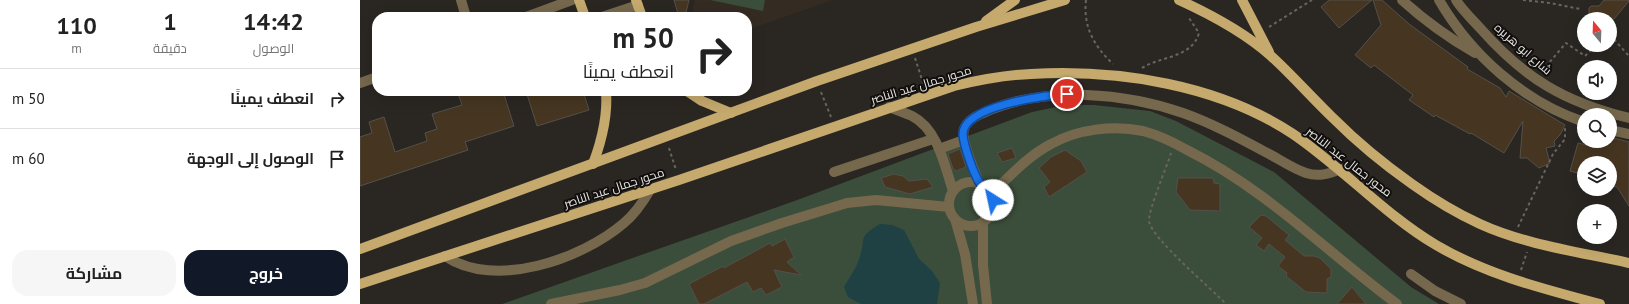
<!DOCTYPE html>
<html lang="ar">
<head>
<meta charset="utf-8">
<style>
  :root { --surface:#fff; --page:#f6f6f6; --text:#222; --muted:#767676; --line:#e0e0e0; --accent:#111827 }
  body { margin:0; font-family:"PT Sans",Cairo,sans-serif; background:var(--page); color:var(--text); direction:rtl; height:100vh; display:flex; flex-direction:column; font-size:15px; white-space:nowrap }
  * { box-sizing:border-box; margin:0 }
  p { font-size:13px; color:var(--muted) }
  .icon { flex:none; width:22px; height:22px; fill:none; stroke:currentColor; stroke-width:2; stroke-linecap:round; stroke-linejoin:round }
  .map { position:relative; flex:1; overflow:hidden; direction:ltr }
  .sheet { display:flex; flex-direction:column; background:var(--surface); width:360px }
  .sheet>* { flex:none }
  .top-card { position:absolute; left:12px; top:12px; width:380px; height:84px; border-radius:16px; box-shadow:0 4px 16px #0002; direction:rtl; background:#fff; color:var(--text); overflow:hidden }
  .needle { width:26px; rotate:341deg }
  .buttons { position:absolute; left:1217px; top:12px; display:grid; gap:8px }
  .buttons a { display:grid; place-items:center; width:40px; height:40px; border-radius:50%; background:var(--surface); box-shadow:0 4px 16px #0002; font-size:20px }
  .pin { position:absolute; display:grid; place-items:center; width:34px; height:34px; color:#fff; margin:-17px; border:2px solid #fff; border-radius:50%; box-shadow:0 1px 4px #0007 }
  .me { position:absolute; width:44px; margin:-22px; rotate:325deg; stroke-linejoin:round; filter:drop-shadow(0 0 3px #0008) }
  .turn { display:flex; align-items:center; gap:14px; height:84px; padding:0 12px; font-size:18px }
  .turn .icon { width:52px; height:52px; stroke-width:2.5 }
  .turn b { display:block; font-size:28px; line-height:34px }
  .eta { display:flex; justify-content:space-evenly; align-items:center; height:68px; text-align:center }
  .eta b { font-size:24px; font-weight:700; line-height:28px }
  .action { display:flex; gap:8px; margin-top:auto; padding:8px 12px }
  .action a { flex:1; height:46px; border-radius:16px; background:var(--accent); color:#fff; font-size:16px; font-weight:700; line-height:46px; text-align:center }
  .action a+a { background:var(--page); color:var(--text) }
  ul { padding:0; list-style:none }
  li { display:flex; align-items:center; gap:12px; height:60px; padding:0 12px; border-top:1px solid var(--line) }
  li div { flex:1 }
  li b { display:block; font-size:15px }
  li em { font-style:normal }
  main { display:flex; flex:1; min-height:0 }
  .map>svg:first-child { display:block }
  .built { fill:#342b22 }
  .green { fill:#3b4d3b }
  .water { fill:#1f4144 }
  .building { fill:#463621; stroke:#54504a }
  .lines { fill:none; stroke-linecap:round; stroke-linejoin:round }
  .path { stroke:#686561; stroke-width:2; stroke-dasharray:3 3; stroke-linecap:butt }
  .minor { stroke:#75684c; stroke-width:10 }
  .major { stroke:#c5a96d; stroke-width:10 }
  .route-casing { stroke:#114b97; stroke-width:10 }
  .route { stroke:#1a73e8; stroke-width:7 }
  .labels { text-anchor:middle; stroke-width:4; stroke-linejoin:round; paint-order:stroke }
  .street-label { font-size:12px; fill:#e9e6e3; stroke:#110f0d }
</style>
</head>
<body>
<main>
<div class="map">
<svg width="1269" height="304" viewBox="0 0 1269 304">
  <rect width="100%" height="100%" fill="#2a2622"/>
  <path class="built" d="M335,0H473L387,30V17H331Z"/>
  <g class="green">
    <path d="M350,0H405L403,11Z"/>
    <path d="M706,105H734L790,111L816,121L914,172L1051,287L1079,304H142L440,199L672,112Z"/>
  </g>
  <path class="water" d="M520,224L532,225L544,230L559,259L572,271L580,283L577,304H501L488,297L484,287C489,278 496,269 499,259C507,238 496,238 520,224Z"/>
  <g class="building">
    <path d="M314,0H329L325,17H319Z"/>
    <path d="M969,0H1012L979,28L961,7Z"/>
    <path d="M1013,0H1022L1049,24L1108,67L1107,69L1140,88L1146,97L1149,91L1205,125L1200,135L1194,141L1195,146L1186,148L1190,163L1179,168L1167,158H1160L1163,121L1144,153L1111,133L1110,134L1075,115L1074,117L1049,100L1053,95L1014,65L1011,68L995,55L1021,25Z"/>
    <path d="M1244,0H1269V1L1254,19H1229V8L1231,6H1239Z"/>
    <path d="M97,91H143L154,126L105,142L108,150L0,186V137L12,133L9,122L24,117L35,152L67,141L65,133L77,129L72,114L102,105Z"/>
    <path d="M166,91H223L229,110L177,126Z"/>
    <path d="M1250,137L1269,142V206L1257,187L1250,185V163H1224V175L1210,171L1218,143L1227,145L1228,141H1250Z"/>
    <path d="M652,148L656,158L642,162L637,153Z"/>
    <path d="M600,149L606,167L596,171L593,169L588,154Z"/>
    <path d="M705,150L721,161L727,172L689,197L684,187L690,182L679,168L691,157Z"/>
    <path d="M534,174L543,176L549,181L567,179L573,187L550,194L525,187L521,178Z"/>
    <path d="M818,178H853L854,183L860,184V211L830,210L816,192Z"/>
    <path d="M901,215L906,216L929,235L925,240L944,256H954L960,258L971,269V277L967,279V293L946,292L926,276L927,273L918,266L925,257L909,244L904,251L896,245L902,238L889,227Z"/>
    <path d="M425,239L434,257L427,262L441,275L414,270L422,287L406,295L401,288L393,292L387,282L344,304H339L329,284L363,266L364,268L410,243L412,246Z"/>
    <path d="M992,287L1006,304H977Z"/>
  </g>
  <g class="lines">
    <g class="path">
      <path d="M726,0C723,27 734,46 753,64"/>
      <path d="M1163,0L1190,3L1220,9"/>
      <path d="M909,27L952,0"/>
      <path d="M1250,35L1269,56"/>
      <path d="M555,58L564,86"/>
      <path d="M782,68C801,56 832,58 839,33L829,18"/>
      <path d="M1182,71L1206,43L1225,56L1236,45"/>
      <path d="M461,92L471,117"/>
      <path d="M309,148L316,170"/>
      <path d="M811,153C807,166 788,211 789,221C791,238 852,289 866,304"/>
      <path d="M1158,227L1193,154L1205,139V126"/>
      <path d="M1161,270L1167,252"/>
    </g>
    <g class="minor">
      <path d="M101,0L106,17"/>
      <path d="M1042,0C1064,20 1089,38 1115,53"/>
      <path d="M1079,0C1111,55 1164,102 1224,122"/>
      <path d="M1096,0C1102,10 1112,19 1120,28C1164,78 1204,102 1269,118"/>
      <path d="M166,17L212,0"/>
      <path d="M242,17L278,5"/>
      <path d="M0,83L17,77"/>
      <path d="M529,107C537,110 545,113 552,116C578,129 585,167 593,191"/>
      <path d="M1250,130L1269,134"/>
      <path d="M579,149L604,140"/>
      <path d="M474,172L573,139"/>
      <circle cx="611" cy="204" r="22"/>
      <path d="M619,183C615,171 600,140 604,129C608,118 621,114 630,110C688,86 765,93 823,113C854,124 883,140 911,155C922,161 934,169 946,173C958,177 969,174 981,169"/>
      <path d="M631,194C650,176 668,156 691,144C718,129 753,125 783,131C798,135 813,142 827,150C906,189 967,252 1037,304"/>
      <path d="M595,219L605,254L613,304"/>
      <path d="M623,222V265L627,304"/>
      <path d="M85,256C135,290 222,259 264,223C275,214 283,202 290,190"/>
      <path d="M1051,274L1075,291L1101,304"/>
      <path d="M191,304L260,290L285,283L371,241L422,223L487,203L516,200L589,207"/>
    </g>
    <g class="major">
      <path d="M219,0L225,17"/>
      <path d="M276,0L282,17"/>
      <path d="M819,0C852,15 884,32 911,56C933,76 952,98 973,118C997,142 1025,165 1052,184C1073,199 1096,213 1120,224C1166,245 1220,252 1269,263"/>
      <path d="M882,0L909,52"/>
      <path d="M626,21L655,0"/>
      <path d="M327,91L342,101L371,113"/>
      <path d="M233,164C242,140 248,116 246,91"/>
      <path d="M0,249L457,81L616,27L705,0"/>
      <path d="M0,284L319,180L594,86C619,80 645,75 671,74C759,69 859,85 933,134C983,168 1025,215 1076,245C1127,275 1184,289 1240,304"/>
    </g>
  </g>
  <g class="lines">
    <g class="route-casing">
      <path id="route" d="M633,200C629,188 623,189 619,182C613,172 604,146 603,135C601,106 686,95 707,94"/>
    </g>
    <use href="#route" class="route"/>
  </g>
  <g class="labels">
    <g class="street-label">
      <text transform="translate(1163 49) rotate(41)" y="4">شارع ابو هريره</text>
      <text transform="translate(561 85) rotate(-17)" y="4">محور جمال عبد الناصر</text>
      <text transform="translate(989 162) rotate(38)" y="4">محور جمال عبد الناصر</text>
      <text transform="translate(254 188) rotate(-18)" y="4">محور جمال عبد الناصر</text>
    </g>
  </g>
</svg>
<div class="buttons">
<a><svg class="needle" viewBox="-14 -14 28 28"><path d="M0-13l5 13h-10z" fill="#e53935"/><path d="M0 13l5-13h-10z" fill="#767676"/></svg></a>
<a><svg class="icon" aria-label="sound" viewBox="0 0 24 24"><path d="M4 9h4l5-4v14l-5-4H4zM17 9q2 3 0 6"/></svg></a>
<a><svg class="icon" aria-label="search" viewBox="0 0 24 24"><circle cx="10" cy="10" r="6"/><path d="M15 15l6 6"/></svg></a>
<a><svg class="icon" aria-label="layers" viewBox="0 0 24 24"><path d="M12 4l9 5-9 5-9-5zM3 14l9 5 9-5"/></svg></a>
<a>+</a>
</div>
<div class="pin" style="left:707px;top:94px;background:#d93025"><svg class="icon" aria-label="arrive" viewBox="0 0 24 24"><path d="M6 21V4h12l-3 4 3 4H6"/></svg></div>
<svg class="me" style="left:633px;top:200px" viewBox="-20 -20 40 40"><circle r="19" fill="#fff"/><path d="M0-13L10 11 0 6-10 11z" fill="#1a73e8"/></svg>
<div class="top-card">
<div class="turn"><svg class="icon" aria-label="right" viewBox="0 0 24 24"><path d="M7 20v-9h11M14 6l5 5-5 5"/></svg><div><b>50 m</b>انعطف يمينًا</div></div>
</div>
</div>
<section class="sheet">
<div class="eta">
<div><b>14:42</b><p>الوصول</p></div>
<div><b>1</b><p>دقيقة</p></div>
<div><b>110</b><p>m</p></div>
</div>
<ul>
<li><svg class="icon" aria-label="right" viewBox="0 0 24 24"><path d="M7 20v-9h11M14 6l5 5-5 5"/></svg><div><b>انعطف يمينًا</b></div><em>50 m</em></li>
<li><svg class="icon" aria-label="arrive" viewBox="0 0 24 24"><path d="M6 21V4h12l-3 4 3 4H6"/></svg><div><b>الوصول إلى الوجهة</b></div><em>60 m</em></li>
</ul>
<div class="action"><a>خروج</a><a>مشاركة</a></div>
</section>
</main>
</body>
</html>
